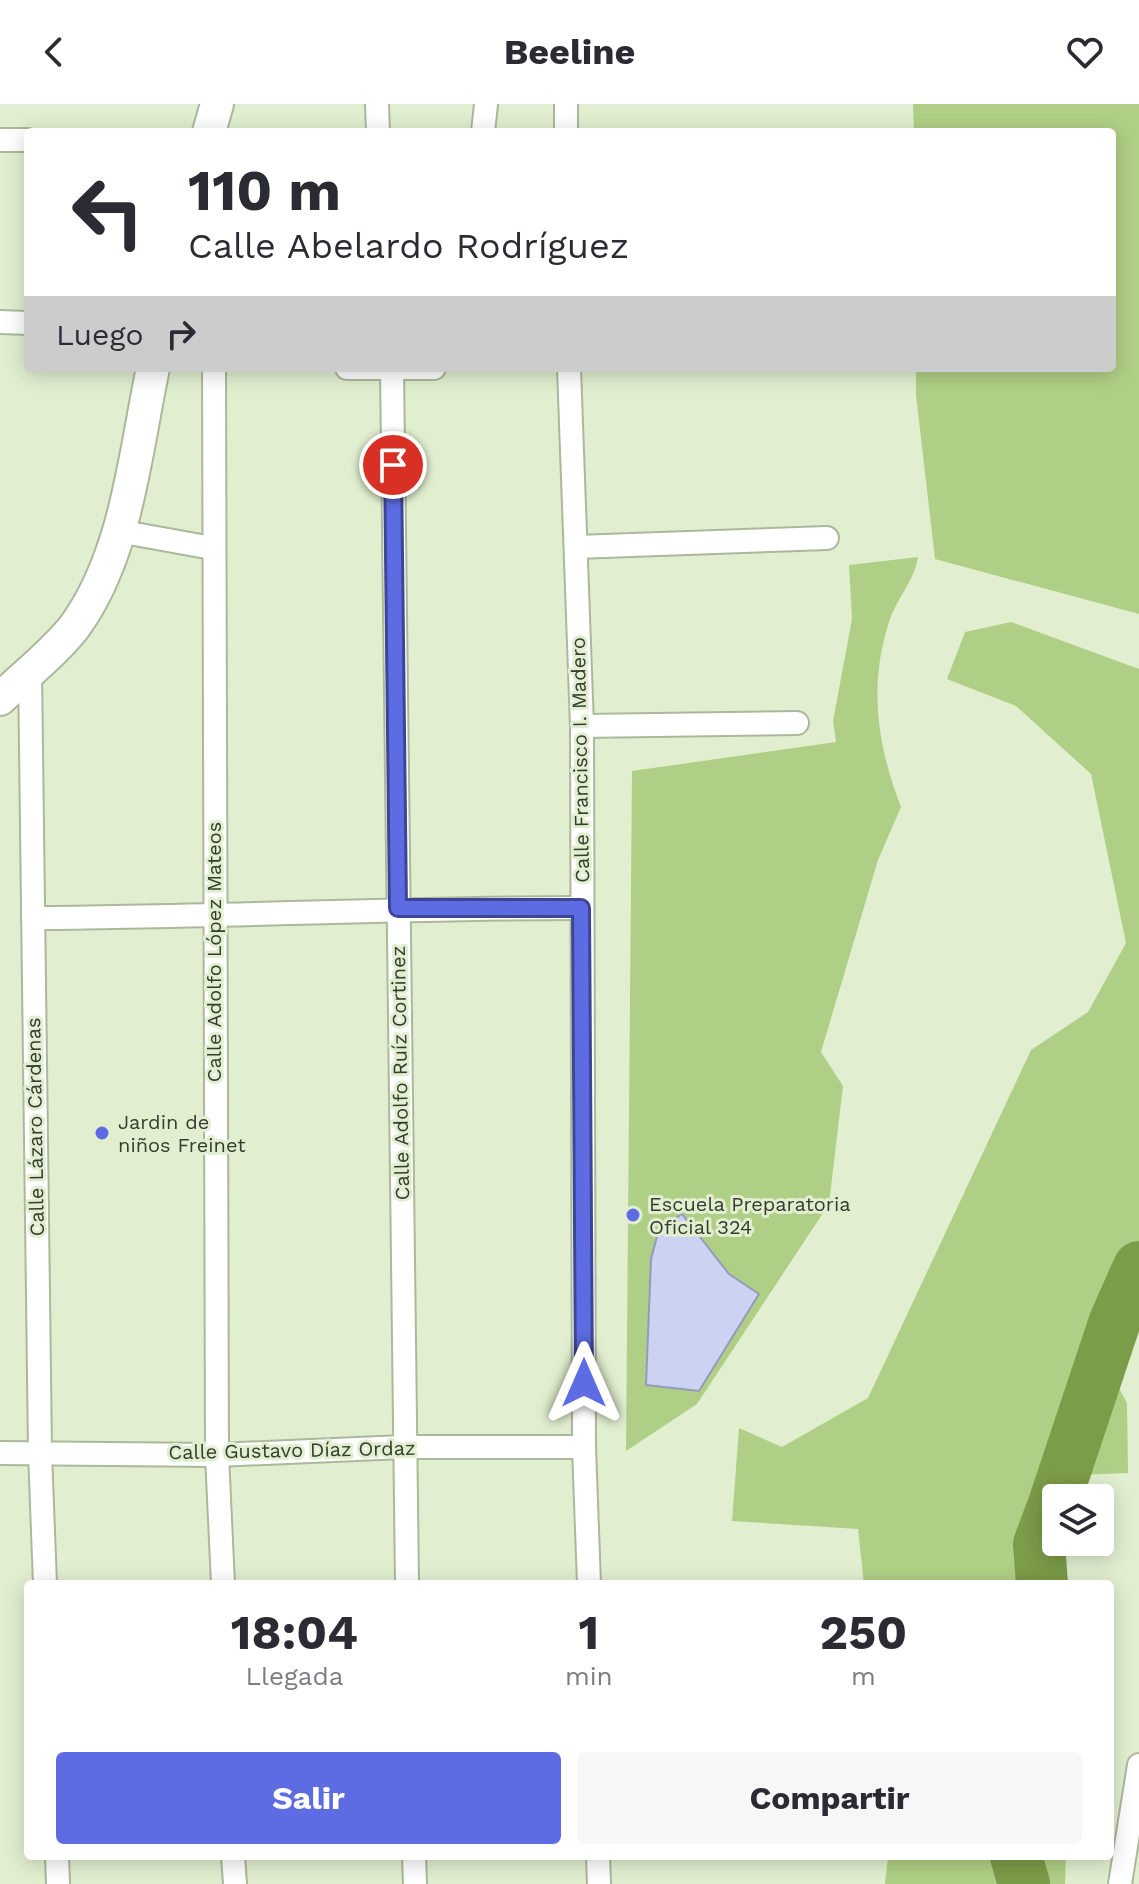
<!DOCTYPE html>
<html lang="es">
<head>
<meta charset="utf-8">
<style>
  :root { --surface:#fff; --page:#f7f7f7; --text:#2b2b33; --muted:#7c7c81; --accent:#5e6ce3 }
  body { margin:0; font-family:"Work Sans",sans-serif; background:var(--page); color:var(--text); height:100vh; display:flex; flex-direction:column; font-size:30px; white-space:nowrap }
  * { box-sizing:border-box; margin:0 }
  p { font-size:26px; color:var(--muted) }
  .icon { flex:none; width:44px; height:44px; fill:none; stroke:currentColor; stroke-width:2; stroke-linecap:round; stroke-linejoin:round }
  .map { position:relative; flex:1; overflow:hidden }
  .panel { position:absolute; left:24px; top:1476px; width:1090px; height:280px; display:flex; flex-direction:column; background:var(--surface); border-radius:8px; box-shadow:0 4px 20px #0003 }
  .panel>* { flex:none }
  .banner { position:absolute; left:24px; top:24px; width:1092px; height:244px; border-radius:8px; box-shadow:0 4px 20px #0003; background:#fff; color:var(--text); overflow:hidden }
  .fabs { position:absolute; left:1042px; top:1380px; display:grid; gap:16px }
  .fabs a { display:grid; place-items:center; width:72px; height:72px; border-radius:8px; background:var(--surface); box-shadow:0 4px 20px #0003; font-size:40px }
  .pin { position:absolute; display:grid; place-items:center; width:68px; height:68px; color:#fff; margin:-34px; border:4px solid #fff; border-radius:50%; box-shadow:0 2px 8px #0007 }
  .me { position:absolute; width:88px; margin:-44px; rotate:0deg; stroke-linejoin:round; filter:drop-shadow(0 0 6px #0008) }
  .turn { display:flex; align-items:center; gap:28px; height:168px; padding:0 32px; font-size:36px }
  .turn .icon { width:104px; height:104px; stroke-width:2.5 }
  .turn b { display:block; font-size:56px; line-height:68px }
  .then { display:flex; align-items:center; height:76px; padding:0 32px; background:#0003; gap:16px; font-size:30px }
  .eta { display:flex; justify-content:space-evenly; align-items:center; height:136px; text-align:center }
  .eta b { font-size:48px; font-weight:700; line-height:56px }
  .primary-button { display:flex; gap:16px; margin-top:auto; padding:16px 32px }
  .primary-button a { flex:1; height:92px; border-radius:8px; background:var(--accent); color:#fff; font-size:32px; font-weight:700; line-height:92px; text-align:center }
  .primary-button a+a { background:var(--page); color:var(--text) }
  header { display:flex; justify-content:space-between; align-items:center; height:104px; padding:0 32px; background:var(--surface); font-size:36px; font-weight:700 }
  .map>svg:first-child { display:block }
  .green { fill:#b0cf86 }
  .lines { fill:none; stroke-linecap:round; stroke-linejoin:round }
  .river { stroke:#7b9c48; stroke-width:52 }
  .building { fill:#ccd3f2; stroke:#949bb8; stroke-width:2 }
  .street-casing { stroke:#abb89b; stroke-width:26 }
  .secondary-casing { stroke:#abb89b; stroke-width:36 }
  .street { stroke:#fff; stroke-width:22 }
  .secondary { stroke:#fff; stroke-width:32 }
  .route-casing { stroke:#3d4694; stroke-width:20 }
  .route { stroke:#5e6ce3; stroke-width:14 }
  .poi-dot { fill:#5e6ce3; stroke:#e1efd0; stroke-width:3 }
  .labels { text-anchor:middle; stroke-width:6; stroke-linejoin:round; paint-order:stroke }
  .street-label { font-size:20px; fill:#353b2f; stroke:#e1efd0 }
  .poi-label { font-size:20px; fill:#353b2f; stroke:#e1efd0; text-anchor:start }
</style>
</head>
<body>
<header><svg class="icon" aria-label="back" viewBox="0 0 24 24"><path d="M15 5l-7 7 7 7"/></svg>Beeline<svg class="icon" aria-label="heart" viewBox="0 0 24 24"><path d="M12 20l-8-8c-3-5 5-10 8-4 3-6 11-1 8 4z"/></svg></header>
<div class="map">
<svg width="1139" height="1780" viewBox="0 0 1139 1780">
  <rect width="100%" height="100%" fill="#e1efd0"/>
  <g class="green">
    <path d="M913,0H1139V510L935,455L916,291V264H1112V28H914Z"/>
    <path d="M918,453C914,477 898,493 890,515C868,580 877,641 901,703L878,756L821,948L843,982L829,1100L697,1300L626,1347L632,667L836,638L833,617L852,515L849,461Z"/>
    <path d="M1011,518L1139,565V1227L1129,1229L1110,1267L1127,1299L1128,1369L1054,1372L1049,1443L1055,1480H864L858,1425L732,1417L739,1324L782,1343L868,1294L1031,946L1088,908L1126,839L1091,670L1016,602L947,575L965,528Z"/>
    <path d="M888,1752H1066L1065,1780H885Z"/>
  </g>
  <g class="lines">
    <g class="river">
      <path d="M1056,1394L1115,1217L1139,1163"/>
      <path d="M1042,1480L1039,1440L1056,1395"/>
      <path d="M1016,1752L1024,1780"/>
    </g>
  </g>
  <path class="building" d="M682,1110L729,1170L759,1190L699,1287L646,1281L651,1155L659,1125Z"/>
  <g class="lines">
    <g class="street-casing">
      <g id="street">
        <path d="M377,0L378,28"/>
        <path d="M566,0V28"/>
        <path d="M483,28L486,0"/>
        <path d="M0,36H28"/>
        <path d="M0,218L28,219"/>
        <path d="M214,264L217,1351L223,1480"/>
        <path d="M347,264H434"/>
        <path d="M392,264L407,1480"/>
        <path d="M569,264L582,622L584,1343L589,1480"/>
        <path d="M118,427L212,444"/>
        <path d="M576,443L827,434"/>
        <path d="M30,566L40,1348L45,1480"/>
        <path d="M582,622L797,619"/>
        <path d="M33,814C216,813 398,804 581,804"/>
        <path d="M0,1349L217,1351L403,1343H584"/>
        <path d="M57,1752L58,1780"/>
        <path d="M233,1752L235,1780"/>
        <path d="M414,1752L415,1780"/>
        <path d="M598,1752L599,1780"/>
        <path d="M1120,1780L1139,1661"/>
      </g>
    </g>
    <g class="secondary-casing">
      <g id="secondary">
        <path d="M209,28L217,0"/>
        <path d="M0,595C24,572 55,548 75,522C127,450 135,349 153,264"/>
      </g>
    </g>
    <use href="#street" class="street"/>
    <use href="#secondary" class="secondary"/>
  </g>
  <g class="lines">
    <g class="route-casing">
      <path id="route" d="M393,361L398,804H581L584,1279"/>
    </g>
    <use href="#route" class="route"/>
  </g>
  <g class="poi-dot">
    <circle cx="102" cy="1029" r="8"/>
    <circle cx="633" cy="1111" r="8"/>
  </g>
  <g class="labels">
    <g class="street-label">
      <text transform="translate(580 656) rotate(-91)" y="7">Calle Francisco I. Madero</text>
      <text transform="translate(214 848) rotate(-90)" y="7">Calle Adolfo López Mateos</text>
      <text transform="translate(400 969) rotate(-91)" y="7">Calle Adolfo Ruíz Cortinez</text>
      <text transform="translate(35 1023) rotate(-91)" y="7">Calle Lázaro Cárdenas</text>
      <text transform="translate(292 1346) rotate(-1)" y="7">Calle Gustavo Díaz Ordaz</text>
    </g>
    <g class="poi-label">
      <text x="118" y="1025">Jardin de<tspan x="118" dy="23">niños Freinet</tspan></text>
      <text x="649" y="1107">Escuela Preparatoria<tspan x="649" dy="23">Oficial 324</tspan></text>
    </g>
  </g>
</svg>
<div class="fabs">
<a><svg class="icon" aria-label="layers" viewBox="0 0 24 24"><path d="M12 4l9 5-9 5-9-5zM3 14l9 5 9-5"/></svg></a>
</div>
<div class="pin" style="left:393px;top:361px;background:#d93025"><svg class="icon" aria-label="arrive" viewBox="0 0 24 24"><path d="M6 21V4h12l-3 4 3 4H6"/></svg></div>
<svg class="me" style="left:584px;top:1279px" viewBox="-20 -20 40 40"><path d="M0-17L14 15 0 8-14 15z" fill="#5e6ce3" stroke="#fff" stroke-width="4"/></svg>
<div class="banner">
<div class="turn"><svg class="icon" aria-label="left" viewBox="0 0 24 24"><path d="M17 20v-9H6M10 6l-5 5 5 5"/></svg><div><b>110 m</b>Calle Abelardo Rodríguez</div></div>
<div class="then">Luego<svg class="icon" aria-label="right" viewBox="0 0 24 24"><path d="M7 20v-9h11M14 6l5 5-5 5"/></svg></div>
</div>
<section class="panel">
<div class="eta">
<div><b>18:04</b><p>Llegada</p></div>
<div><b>1</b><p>min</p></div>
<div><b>250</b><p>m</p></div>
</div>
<div class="primary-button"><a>Salir</a><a>Compartir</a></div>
</section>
</div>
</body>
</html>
